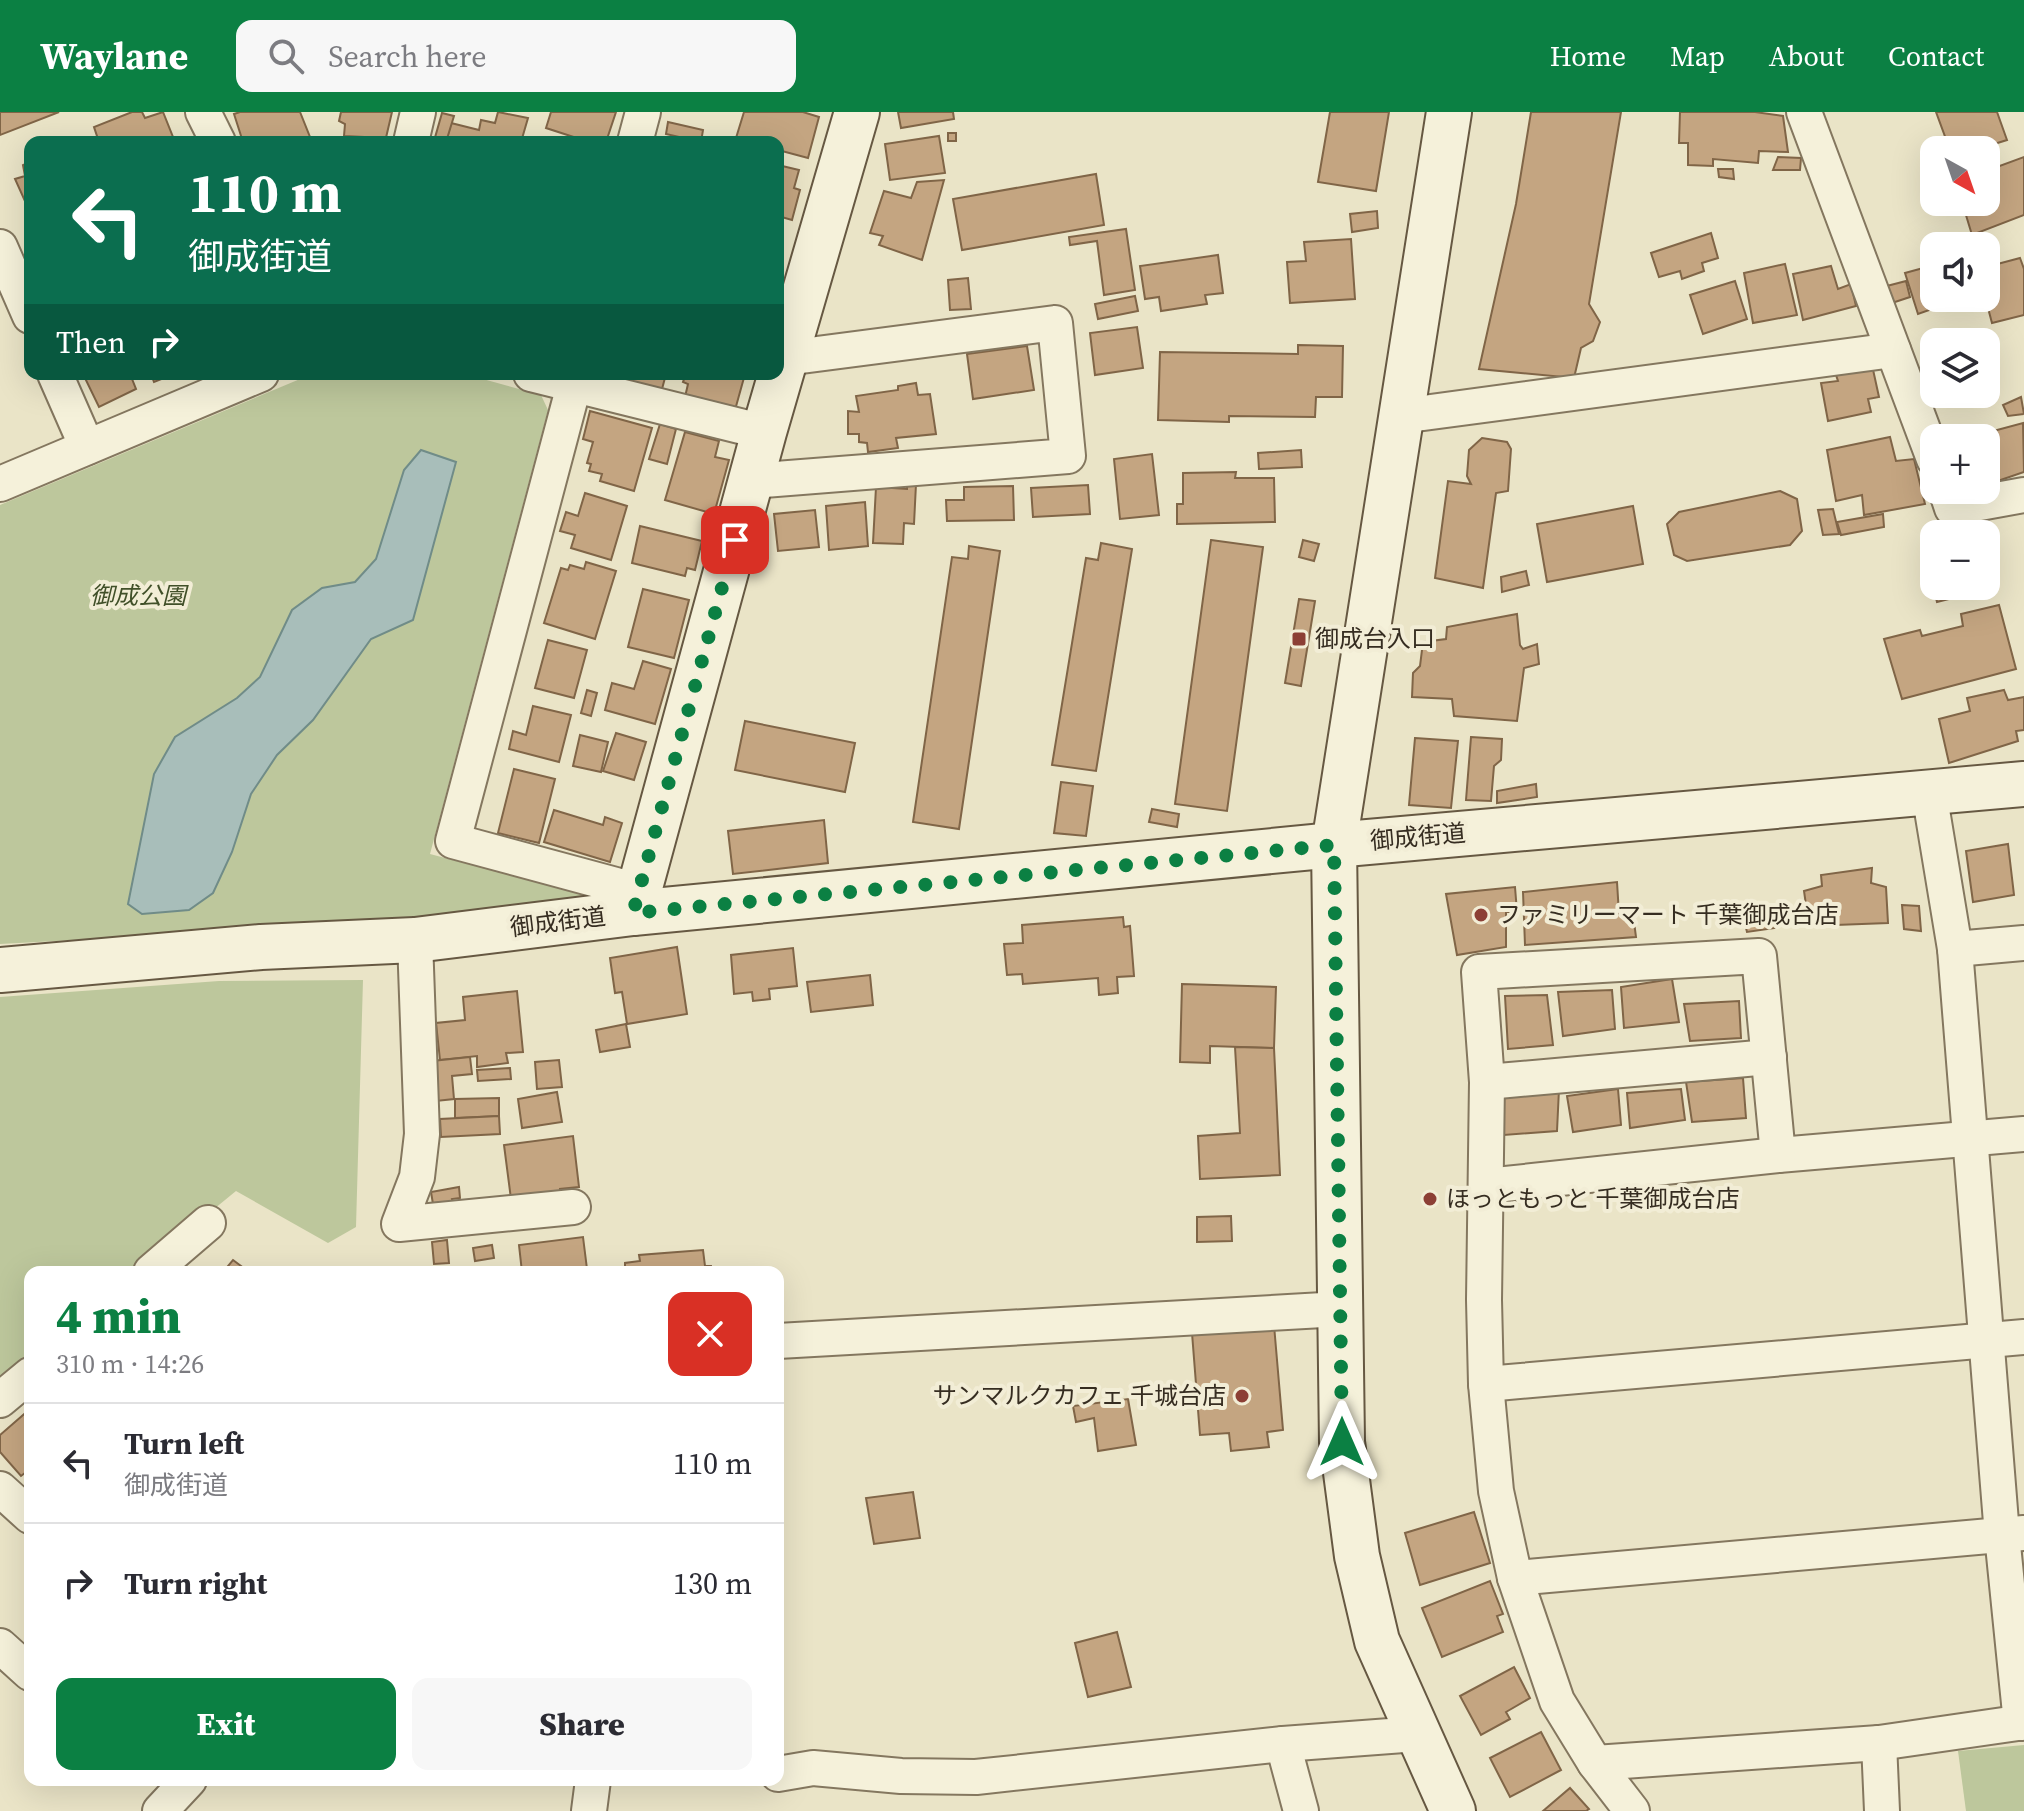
<!DOCTYPE html>
<html lang="en">
<head>
<meta charset="utf-8">
<style>
  :root { --surface:#fff; --page:#f7f7f7; --text:#2b2b33; --muted:#7c7c81; --line:#e1e1e2; --accent:#0b8043 }
  body { margin:0; font-family:"Source Serif 4","Noto Sans JP",serif; background:var(--page); color:var(--text); height:100vh; display:flex; flex-direction:column; font-size:30px; white-space:nowrap }
  * { box-sizing:border-box; margin:0 }
  p { font-size:26px; color:var(--muted) }
  .icon { flex:none; width:44px; height:44px; fill:none; stroke:currentColor; stroke-width:2; stroke-linecap:round; stroke-linejoin:round }
  .map { position:relative; flex:1; overflow:hidden }
  .panel { position:absolute; left:24px; top:1154px; width:760px; height:520px; display:flex; flex-direction:column; background:var(--surface); border-radius:16px; box-shadow:0 8px 32px #0002 }
  .panel>* { flex:none }
  .hud { position:absolute; left:24px; top:24px; width:760px; height:244px; border-radius:16px; box-shadow:0 8px 32px #0002; background:#0b6e4f; color:#fff; overflow:hidden }
  .needle { width:52px; rotate:140deg }
  .controls { position:absolute; left:1920px; top:24px; display:grid; gap:16px }
  .controls a { display:grid; place-items:center; width:80px; height:80px; border-radius:16px; background:var(--surface); box-shadow:0 8px 32px #0002; font-size:40px }
  .pin { position:absolute; display:grid; place-items:center; width:68px; height:68px; color:#fff; margin:-34px; border-radius:16px; box-shadow:0 4px 12px #0006 }
  .me { position:absolute; width:88px; margin:-44px; rotate:0deg; stroke-linejoin:round; filter:drop-shadow(0 0 6px #0008) }
  .turn { display:flex; align-items:center; gap:28px; height:168px; padding:0 32px; font-size:36px }
  .turn .icon { width:104px; height:104px; stroke-width:2.5 }
  .turn b { display:block; font-size:56px; line-height:68px }
  .then { display:flex; align-items:center; height:76px; padding:0 32px; background:#0003; gap:16px; font-size:30px }
  .round { display:grid; place-items:center; flex:none; width:84px; height:84px; border-radius:16px; background:var(--page) }
  .headline { display:flex; align-items:center; justify-content:space-between; height:136px; padding:0 32px }
  h1 { font-size:48px; font-weight:800; line-height:60px; color:var(--accent) }
  .action { display:flex; gap:16px; margin-top:auto; padding:16px 32px }
  .action a { flex:1; height:92px; border-radius:16px; background:var(--accent); color:#fff; font-size:32px; font-weight:800; line-height:92px; text-align:center }
  .action a+a { background:var(--page); color:var(--text) }
  ul { padding:0; list-style:none }
  li { display:flex; align-items:center; gap:24px; height:120px; padding:0 32px; border-top:2px solid var(--line) }
  li div { flex:1 }
  li b { display:block; font-size:30px }
  li em { font-style:normal }
  header { display:flex; align-items:center; gap:48px; box-sizing:border-box; height:112px; padding:0 40px; background:var(--accent); color:#fff }
  header strong { font-size:38px }
  nav { display:flex; gap:44px; margin-inline-start:auto; font-size:28px }
  .search { width:560px; height:72px; background:var(--page); display:flex; align-items:center; gap:20px; box-sizing:border-box; padding:0 28px; border-radius:16px; color:var(--muted); font-size:30px }
  .map>svg:first-child { display:block }
  .green { fill:#bdc79c; fill-rule:evenodd }
  .water { fill:#a8beba; stroke:#708c88; stroke-width:2 }
  .building { fill:#c4a581; stroke:#806547; stroke-width:2 }
  .lines { fill:none; stroke-linecap:round; stroke-linejoin:round }
  .street-casing { stroke:#84775f; stroke-width:38 }
  .secondary-casing { stroke:#665842; stroke-width:48 }
  .street { stroke:#f5f1da; stroke-width:34 }
  .secondary { stroke:#f5f1da; stroke-width:44 }
  .route { stroke:#0b8043; stroke-width:14; stroke-dasharray:0 25.2 }
  .poi-dot { fill:#8c3f35; stroke:#f2edd6; stroke-width:3 }
  .labels { text-anchor:middle; stroke-width:8; stroke-linejoin:round; paint-order:stroke }
  .park-label { font-size:24px; font-style:italic; fill:#415029; stroke:#f2edd6 }
  .poi-label { font-size:24px; fill:#362d21; stroke:#f2edd6; text-anchor:start }
  .street-label { font-size:24px; fill:#362d21; stroke:#f2edd6 }
</style>
</head>
<body>
<header>
<strong>Waylane</strong>
<div class="search"><svg class="icon" aria-label="search" viewBox="0 0 24 24"><circle cx="10" cy="10" r="6"/><path d="M15 15l6 6"/></svg>Search here</div>
<nav><a>Home</a><a>Map</a><a>About</a><a>Contact</a></nav>
</header>
<div class="map">
<svg width="2024" height="1699" viewBox="0 0 2024 1699">
  <rect width="100%" height="100%" fill="#eae4c7"/>
  <g class="green">
    <path d="M312,262H465L541,283L548,298L430,742L605,788L426,809L0,832V393ZM421,339L455,349L413,508L371,527L313,608L277,643L251,682L232,740L128,792L154,662L175,625L237,586L260,565L321,476L355,470L376,447L404,358Z"/>
    <path d="M363,868L356,1115L328,1131L236,1079L137,1160H30V1248L0,1273V885L219,869Z"/>
    <path d="M2024,1633V1699H1966L1958,1639Z"/>
  </g>
  <path class="water" d="M421,338L456,350L413,508L371,527L313,608L277,643L251,682L232,740L213,781L189,798L142,802L128,792L154,662L175,625L237,586L260,565L292,498L322,476L355,470L376,447L404,358Z"/>
  <g class="building">
    <path d="M0,0H59L0,23Z"/>
    <path d="M132,0H142L145,6L163,0L175,30H99L94,15Z"/>
    <path d="M240,0H300L312,30H243L234,2Z"/>
    <path d="M341,0H392L385,30H361L363,25L344,24L345,12L339,9Z"/>
    <path d="M498,0L528,6L521,30H446L451,11L479,18L481,8L495,11Z"/>
    <path d="M551,0H616L606,30H589L546,16Z"/>
    <path d="M744,0H803L819,5L808,46L778,38V30H750L736,26Z"/>
    <path d="M898,0H953L954,7L901,16Z"/>
    <path d="M1330,0H1389L1376,79L1318,70Z"/>
    <path d="M1531,0H1621L1589,192L1600,210L1593,229L1581,236L1574,266L1479,257L1516,92Z"/>
    <path d="M1680,0H1755L1783,4L1788,40L1759,39L1758,51L1713,47V54L1688,53V31H1679Z"/>
    <path d="M1936,0H1997L2007,28L1975,38H1950Z"/>
    <path d="M442,1L454,4L446,30H436L434,29Z"/>
    <path d="M668,10L703,18L701,30L666,22Z"/>
    <rect x="948" y="21" width="8" height="8"/>
    <path d="M939,24L945,61L890,68L885,32Z"/>
    <path d="M1778,45L1801,46L1800,58H1773Z"/>
    <path d="M2024,45V103L1972,123L1962,90H1986V59Z"/>
    <path d="M30,50V97L29,98L15,67L25,64L23,53Z"/>
    <path d="M778,53L799,58L794,76L800,78L792,108L778,104Z"/>
    <path d="M1718,57H1733L1734,67L1719,65Z"/>
    <path d="M1096,62L1104,113L962,138L953,87Z"/>
    <path d="M944,68L922,148L879,133L883,124L870,121L884,79L911,86L917,70Z"/>
    <path d="M1377,99L1378,116L1352,120L1350,102Z"/>
    <path d="M1126,117L1135,178L1104,183L1097,129L1070,133L1069,125Z"/>
    <path d="M1711,121L1718,146L1702,151L1704,159L1682,167L1680,159L1659,165L1651,141Z"/>
    <path d="M1351,127L1355,187L1290,191L1287,150L1306,149L1304,130Z"/>
    <path d="M1218,143L1223,181L1205,183L1207,192L1161,199L1159,185L1145,187L1140,154Z"/>
    <path d="M2020,146L2024,157V203L1992,211L1988,196L1993,193L1986,173V155Z"/>
    <path d="M1785,152L1797,203L1753,211L1744,161Z"/>
    <path d="M1934,153V186H1963L1918,202L1905,161Z"/>
    <path d="M1831,154L1838,177L1851,172L1856,194L1803,208L1793,162Z"/>
    <path d="M968,166L971,197L950,198L948,168Z"/>
    <path d="M1735,169L1747,207L1703,222L1690,183Z"/>
    <path d="M1906,169L1910,185L1889,192L1883,175Z"/>
    <path d="M1135,184L1138,199L1098,207L1095,192Z"/>
    <path d="M1137,215L1143,256L1095,263L1090,221Z"/>
    <path d="M1298,233L1343,234L1342,285H1316L1315,305L1229,304V310L1158,308L1160,240L1298,242Z"/>
    <path d="M1027,234L1034,278L973,287L967,242Z"/>
    <path d="M1872,253L1879,285L1868,287L1871,300L1828,309L1821,271L1838,269L1836,263Z"/>
    <path d="M83,262H130L136,277L99,295Z"/>
    <path d="M151,262H174L154,270Z"/>
    <path d="M627,262H666L662,277L625,269Z"/>
    <path d="M686,262H745L735,298L685,285L688,272L683,270Z"/>
    <path d="M916,271L918,283L930,282L936,322L896,326L898,336L868,340L867,331L859,330V322H848V299L859,300L856,284L898,278V274Z"/>
    <path d="M2021,285L2024,302L2008,304L2003,293Z"/>
    <path d="M590,299L652,316L634,379L600,369L602,362L589,359L591,352L587,351L593,330L583,327Z"/>
    <path d="M2023,311L2024,360L1986,373V326L1971,325Z"/>
    <path d="M660,312L676,317L667,352L649,347Z"/>
    <path d="M685,320L719,329L715,345L729,348L714,402L665,388Z"/>
    <path d="M1890,325L1896,349L1914,347L1925,392L1864,403L1862,383L1836,389L1827,338Z"/>
    <path d="M1482,326L1507,330L1511,337L1508,379L1496,381L1483,476L1435,466L1448,369L1471,372L1467,364L1469,338Z"/>
    <path d="M1301,338L1302,355L1259,357L1258,341Z"/>
    <path d="M1152,342L1159,403L1120,407L1114,347Z"/>
    <path d="M1236,360L1235,366H1274L1275,410L1177,412V392H1183V361Z"/>
    <path d="M907,372H916L914,412L904,411L903,432L873,431L876,375L907,377Z"/>
    <path d="M1088,373L1090,402L1033,405L1031,376Z"/>
    <path d="M1013,374L1014,408L947,409L946,388H964V375Z"/>
    <path d="M1780,379L1797,387L1802,419L1790,433L1687,449L1674,443L1667,412L1679,400Z"/>
    <path d="M585,381L627,394L611,448L571,436L575,423L560,419L566,400L578,404Z"/>
    <path d="M865,390L868,434L829,438L826,394Z"/>
    <path d="M1633,394L1643,452L1547,470L1537,412Z"/>
    <path d="M1833,397L1839,422L1823,423L1818,398Z"/>
    <path d="M815,398L819,435L778,439L774,402Z"/>
    <path d="M1883,402L1884,415L1841,423L1837,410Z"/>
    <path d="M1978,407L1982,422H1962L1960,409Z"/>
    <path d="M640,414L702,429L695,458L687,456L685,464L632,451Z"/>
    <path d="M1211,428L1263,435L1227,699L1175,692Z"/>
    <path d="M1303,428L1319,432L1314,449L1299,445Z"/>
    <path d="M1101,431L1132,437L1096,659L1052,653L1086,446L1098,448Z"/>
    <path d="M1934,432V474H1986V437L1996,475L1937,490L1923,434Z"/>
    <path d="M969,434L1000,439L959,717L913,710L952,445L968,447Z"/>
    <path d="M586,450L616,459L595,527L544,511L561,456L568,458L570,453L584,457Z"/>
    <path d="M1526,459L1529,473L1502,480L1501,465Z"/>
    <path d="M643,477L689,488L674,546L628,535Z"/>
    <path d="M1299,487L1315,489L1301,574L1285,571Z"/>
    <path d="M1999,493L2016,557L1902,587L1884,527L1920,518L1922,524L1963,514L1961,502Z"/>
    <path d="M1517,502L1520,533L1523,537L1537,532L1539,552L1524,556L1517,609L1454,604L1452,587L1412,585L1413,561L1420,554L1423,530L1446,527L1447,515Z"/>
    <path d="M548,528L587,538L574,586L535,576Z"/>
    <path d="M643,549L671,557L655,612L605,598L612,571L634,577Z"/>
    <path d="M587,578L597,581L591,604L581,601Z"/>
    <path d="M2004,578L2008,588L2024,585V618L2016,619L2018,629L1949,651L1939,607L1970,599L1967,586Z"/>
    <path d="M533,594L571,603L559,650L509,637L513,619L526,623Z"/>
    <path d="M745,609L855,631L845,680L735,658Z"/>
    <path d="M616,621L646,630L634,668L603,659Z"/>
    <path d="M580,623L608,630L601,660L573,654Z"/>
    <path d="M1471,625L1502,627L1501,648L1494,654L1491,689L1466,688Z"/>
    <path d="M1415,626L1458,629L1451,696L1409,693Z"/>
    <path d="M514,657L555,667L539,731L498,721Z"/>
    <path d="M1061,670L1093,674L1086,724L1054,721Z"/>
    <path d="M1536,672L1537,685L1497,691V679Z"/>
    <path d="M1152,697L1179,702L1177,715L1149,710Z"/>
    <path d="M554,698L603,713L605,705L622,711L610,750L544,730Z"/>
    <path d="M824,708L828,751L733,762L728,719Z"/>
    <path d="M2008,732L2014,783L1973,790L1966,739Z"/>
    <path d="M1872,756L1871,771L1886,775L1888,811L1809,814L1804,779L1822,774L1821,763Z"/>
    <path d="M1617,770L1619,802H1633L1636,825L1525,833L1523,780Z"/>
    <path d="M1515,775L1517,800H1506V835L1457,843L1446,782Z"/>
    <path d="M1902,793L1919,794L1921,819L1904,817Z"/>
    <path d="M1123,805L1124,815L1130,814L1134,864L1117,865L1118,881L1099,883L1098,866L1023,872L1022,862L1007,863L1004,832L1023,831L1022,813Z"/>
    <path d="M1773,805L1775,816L1747,820L1744,808Z"/>
    <path d="M677,835L687,902L627,912L622,880L615,881L610,846Z"/>
    <path d="M793,836L797,874L769,877L770,887L753,889L752,880L734,882L731,843Z"/>
    <path d="M870,863L873,893L811,900L807,870Z"/>
    <path d="M1672,867L1679,910L1624,916L1621,875Z"/>
    <path d="M1182,872L1276,875L1274,936L1210,934V951L1180,950Z"/>
    <path d="M1612,878L1615,917L1563,924L1558,880Z"/>
    <path d="M517,879L523,940L506,941L508,951L477,955V944L440,948L436,911L465,908L463,885Z"/>
    <path d="M1547,883L1553,933L1508,937L1505,884Z"/>
    <path d="M1739,889L1741,926L1690,929L1684,892Z"/>
    <path d="M626,912L630,935L600,940L596,918Z"/>
    <path d="M1235,935L1274,936L1280,1063L1200,1067L1198,1024L1240,1021Z"/>
    <path d="M470,945L472,962L452,964L454,987L436,989L432,949Z"/>
    <path d="M559,948L562,975L537,977L535,950Z"/>
    <path d="M510,956L511,967L478,969L477,958Z"/>
    <path d="M1743,966L1746,1006L1692,1010L1686,970Z"/>
    <path d="M1559,977L1557,1019L1504,1023L1502,981Z"/>
    <path d="M1618,977L1621,1013L1573,1020L1567,984Z"/>
    <path d="M1681,977L1685,1008L1630,1016L1627,981Z"/>
    <path d="M557,980L562,1010L522,1016L518,987Z"/>
    <path d="M499,986V1004L455,1006V987Z"/>
    <path d="M499,1004L500,1022L441,1025L440,1007Z"/>
    <path d="M573,1024L579,1075L560,1077L561,1088L511,1087L504,1033Z"/>
    <path d="M459,1075L460,1086L452,1087L454,1094L434,1098L431,1080Z"/>
    <path d="M1231,1104L1232,1129L1197,1130V1105Z"/>
    <path d="M583,1125L587,1157L577,1160H522L519,1133Z"/>
    <path d="M447,1128L449,1151L434,1152L432,1130Z"/>
    <path d="M492,1133L494,1146L475,1149L473,1136Z"/>
    <path d="M703,1138L705,1154H711L712,1160H625V1151L640,1149L639,1143Z"/>
    <path d="M233,1148L249,1160H223Z"/>
    <path d="M1274,1213L1283,1318L1267,1320L1269,1335L1231,1339L1229,1321L1200,1323L1192,1221Z"/>
    <path d="M1128,1287L1136,1333L1098,1339L1094,1306L1076,1310L1073,1294Z"/>
    <path d="M30,1297V1357L21,1364L0,1340V1323Z"/>
    <path d="M913,1380L920,1426L874,1432L866,1386Z"/>
    <path d="M1474,1400L1490,1451L1420,1473L1405,1421Z"/>
    <path d="M1490,1469L1503,1502L1497,1504L1503,1520L1442,1545L1422,1496Z"/>
    <path d="M1117,1520L1131,1575L1088,1585L1075,1531Z"/>
    <path d="M1514,1555L1530,1586L1506,1600L1510,1607L1481,1623L1460,1584Z"/>
    <path d="M1541,1620L1561,1658L1510,1685L1490,1646Z"/>
    <path d="M1570,1676L1589,1697L1586,1699H1543Z"/>
  </g>
  <g class="lines">
    <g class="street-casing">
      <g id="street">
        <path d="M203,0L218,30"/>
        <path d="M1804,0L1934,347"/>
        <path d="M411,30L418,0"/>
        <path d="M635,30L643,0"/>
        <path d="M0,135L30,204"/>
        <path d="M55,262L87,335"/>
        <path d="M531,262L764,320"/>
        <path d="M577,262L453,729L638,779"/>
        <path d="M1401,304L1893,238"/>
        <path d="M751,369L1068,344L1055,211L786,246"/>
        <path d="M0,372L261,262"/>
        <path d="M1946,378L1952,396L2024,383"/>
        <path d="M1929,680L1955,837L2002,1423L2021,1611"/>
        <path d="M415,828L422,1022L417,1065L399,1112L573,1095"/>
        <path d="M1955,837L2024,831"/>
        <path d="M1487,970L1769,945"/>
        <path d="M1486,1074L1778,1043L2024,1022"/>
        <path d="M151,1160L208,1111"/>
        <path d="M778,1229L1341,1197"/>
        <path d="M1486,1272L2024,1225"/>
        <path d="M0,1288L30,1263"/>
        <path d="M0,1377L30,1404"/>
        <path d="M1515,1466L2024,1421"/>
        <path d="M0,1534L30,1561"/>
        <path d="M1879,1631L1882,1699"/>
        <path d="M1283,1632L1301,1699"/>
        <path d="M1595,1651L1879,1631L2024,1610"/>
        <path d="M778,1662L813,1656L901,1664L976,1665L1283,1632L1417,1622"/>
        <path d="M160,1699L189,1668"/>
        <path d="M589,1699L593,1668"/>
        <path d="M1632,1699L1595,1651L1557,1589L1515,1466L1496,1379L1486,1272L1484,1188L1487,970L1479,860L1759,844L1778,1043"/>
      </g>
    </g>
    <g class="secondary-casing">
      <g id="secondary">
        <path d="M1449,0L1334,733L1342,1330L1357,1444L1377,1529L1453,1699"/>
        <path d="M633,801L764,320L857,0"/>
        <path d="M0,858L261,835L415,828L633,801L1334,733L2024,672"/>
      </g>
    </g>
    <use href="#street" class="street"/>
    <use href="#secondary" class="secondary"/>
  </g>
  <g class="lines">
    <path class="route" d="M735,428L633,801L1334,733L1342,1330"/>
  </g>
  <g class="poi-dot">
    <rect x="1291" y="519" width="16" height="16" rx="4"/>
    <circle cx="1481" cy="803" r="8"/>
    <circle cx="1430" cy="1087" r="8"/>
    <circle cx="1242" cy="1284" r="8"/>
  </g>
  <g class="labels">
    <g class="park-label">
      <text x="138" y="492">御成公園</text>
    </g>
    <g class="poi-label">
      <text x="1315" y="535">御成台入口</text>
      <text x="1497" y="811">ファミリーマート 千葉御成台店</text>
      <text x="1446" y="1095">ほっともっと 千葉御成台店</text>
      <text x="1226" y="1292" text-anchor="end">サンマルクカフェ 千城台店</text>
    </g>
    <g class="street-label">
      <text transform="translate(1418 725) rotate(-5)" y="8">御成街道</text>
      <text transform="translate(558 810) rotate(-7)" y="8">御成街道</text>
    </g>
  </g>
</svg>
<div class="controls">
<a><svg class="needle" viewBox="-14 -14 28 28"><path d="M0-13l5 13h-10z" fill="#e53935"/><path d="M0 13l5-13h-10z" fill="#7c7c81"/></svg></a>
<a><svg class="icon" aria-label="sound" viewBox="0 0 24 24"><path d="M4 9h4l5-4v14l-5-4H4zM17 9q2 3 0 6"/></svg></a>
<a><svg class="icon" aria-label="layers" viewBox="0 0 24 24"><path d="M12 4l9 5-9 5-9-5zM3 14l9 5 9-5"/></svg></a>
<a>+</a>
<a>−</a>
</div>
<div class="pin" style="left:735px;top:428px;background:#d93025"><svg class="icon" aria-label="arrive" viewBox="0 0 24 24"><path d="M6 21V4h12l-3 4 3 4H6"/></svg></div>
<svg class="me" style="left:1342px;top:1330px" viewBox="-20 -20 40 40"><path d="M0-17L14 15 0 8-14 15z" fill="#0b8043" stroke="#fff" stroke-width="4"/></svg>
<div class="hud">
<div class="turn"><svg class="icon" aria-label="left" viewBox="0 0 24 24"><path d="M17 20v-9H6M10 6l-5 5 5 5"/></svg><div><b>110 m</b>御成街道</div></div>
<div class="then">Then<svg class="icon" aria-label="right" viewBox="0 0 24 24"><path d="M7 20v-9h11M14 6l5 5-5 5"/></svg></div>
</div>
<section class="panel">
<div class="headline"><div><h1>4 min</h1><p>310 m · 14:26</p></div><a class="round" style="background:#d93025;color:#fff"><svg class="icon" aria-label="close" viewBox="0 0 24 24"><path d="M6 6l12 12M18 6L6 18"/></svg></a></div>
<ul>
<li><svg class="icon" aria-label="left" viewBox="0 0 24 24"><path d="M17 20v-9H6M10 6l-5 5 5 5"/></svg><div><b>Turn left</b><p>御成街道</p></div><em>110 m</em></li>
<li><svg class="icon" aria-label="right" viewBox="0 0 24 24"><path d="M7 20v-9h11M14 6l5 5-5 5"/></svg><div><b>Turn right</b></div><em>130 m</em></li>
</ul>
<div class="action"><a>Exit</a><a>Share</a></div>
</section>
</div>
</body>
</html>
